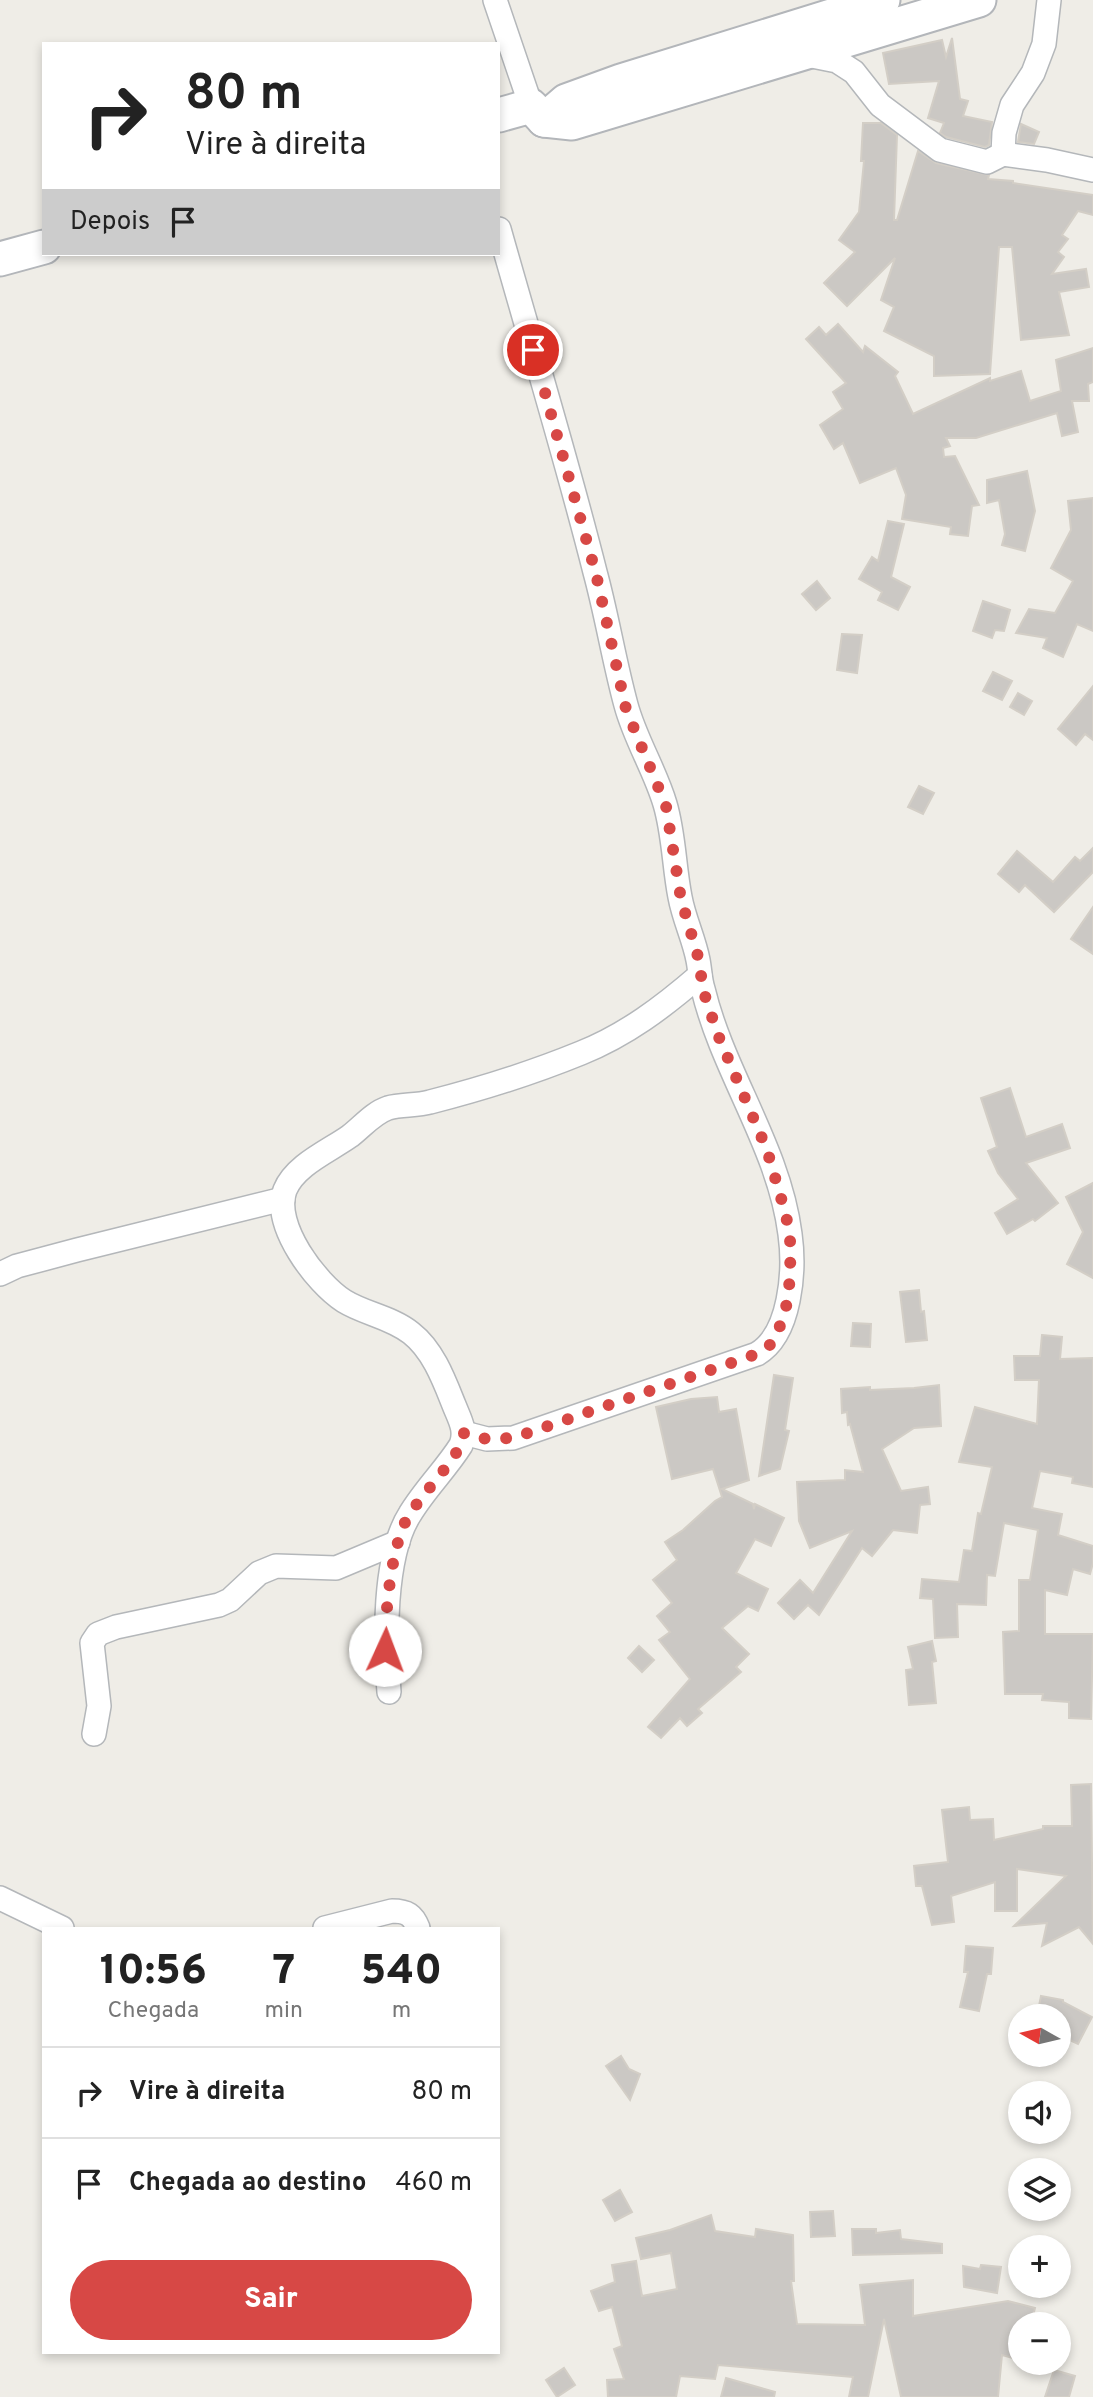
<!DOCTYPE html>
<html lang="pt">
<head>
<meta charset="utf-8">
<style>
  :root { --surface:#fff; --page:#f6f6f6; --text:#222; --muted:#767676; --line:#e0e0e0; --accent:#d74845 }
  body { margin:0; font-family:Overpass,sans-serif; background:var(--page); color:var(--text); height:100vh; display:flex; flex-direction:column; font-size:26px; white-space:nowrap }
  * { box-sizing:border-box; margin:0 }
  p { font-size:23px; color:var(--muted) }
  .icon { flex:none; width:38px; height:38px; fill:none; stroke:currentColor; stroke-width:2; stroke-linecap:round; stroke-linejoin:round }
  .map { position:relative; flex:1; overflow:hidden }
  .sheet { position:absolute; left:42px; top:1927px; width:458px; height:427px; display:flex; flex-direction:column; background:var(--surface); border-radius:0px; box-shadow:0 4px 10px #0003 }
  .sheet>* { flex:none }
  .hud { position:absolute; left:42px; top:42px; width:458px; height:214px; border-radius:0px; box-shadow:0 4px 10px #0003; background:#fff; color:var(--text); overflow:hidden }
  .needle { width:46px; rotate:278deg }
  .controls { position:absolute; left:1008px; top:2004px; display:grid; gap:14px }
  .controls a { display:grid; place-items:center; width:63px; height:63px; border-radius:50%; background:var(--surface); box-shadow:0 4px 10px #0003; font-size:35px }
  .pin { position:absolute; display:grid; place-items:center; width:60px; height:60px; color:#fff; margin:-30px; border:4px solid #fff; border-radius:50%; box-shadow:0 2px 7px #0007 }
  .me { position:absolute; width:77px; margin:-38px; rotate:2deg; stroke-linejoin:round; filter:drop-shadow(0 0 5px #0008) }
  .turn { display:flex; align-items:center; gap:24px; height:147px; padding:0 28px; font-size:32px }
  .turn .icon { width:91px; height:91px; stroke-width:2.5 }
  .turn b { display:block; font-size:49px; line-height:60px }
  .then { display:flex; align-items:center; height:66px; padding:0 28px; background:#0003; gap:14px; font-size:26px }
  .eta { display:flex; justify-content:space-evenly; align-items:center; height:119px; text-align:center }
  .eta b { font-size:42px; font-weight:800; line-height:49px }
  .primary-button { display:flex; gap:14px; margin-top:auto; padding:14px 28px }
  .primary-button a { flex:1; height:80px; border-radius:42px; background:var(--accent); color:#fff; font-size:28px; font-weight:800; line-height:80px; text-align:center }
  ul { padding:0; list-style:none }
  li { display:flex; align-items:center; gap:21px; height:91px; padding:0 28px; border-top:2px solid var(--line) }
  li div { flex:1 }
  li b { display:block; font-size:26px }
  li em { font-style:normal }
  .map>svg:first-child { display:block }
  .building { fill:#cbc8c4; stroke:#d3cec6; stroke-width:2 }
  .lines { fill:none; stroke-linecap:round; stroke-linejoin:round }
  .street-casing { stroke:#b4b7ba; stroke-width:26 }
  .secondary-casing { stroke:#b3b6ba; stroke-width:37 }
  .street { stroke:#fff; stroke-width:23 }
  .secondary { stroke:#fff; stroke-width:33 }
  .route { stroke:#d74845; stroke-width:12; stroke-dasharray:0 21.6 }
</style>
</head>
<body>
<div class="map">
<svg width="1093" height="2397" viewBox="0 0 1093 2397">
  <rect width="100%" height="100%" fill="#efede7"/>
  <g class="building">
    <path d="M952,38L960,99L968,101L963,116L992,122L989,145L985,147L946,137L940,133L944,123L928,118L939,81L889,84L883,53L942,40L946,57Z"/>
    <path d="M863,123H881L897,135L894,220H897L918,151L936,163L989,175L988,179L1013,181V183L1093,195V215L1078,211L1062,235L1068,239L1058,252L1064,257L1052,274L1086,269L1089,287L1059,292L1069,335L1021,340L1012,247H999L990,374L934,376V356L884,331L894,307L881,300L895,258L847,306L824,283L855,252L839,240L859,212L864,161H861Z"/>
    <path d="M1021,124L1039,132L1034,144L1018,142Z"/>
    <path d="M838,324L863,352L865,346L898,372L895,376L913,414L990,378V381L1021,371L1030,401L1061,391L1056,360L1093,348V382L1088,384L1089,401H1072L1078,432L1062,436L1057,413L976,438H946L950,446L943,448L944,457L955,456L979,505L972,506L968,536L950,534L951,527L902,519L906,495L896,468L860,483L843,443L834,449L820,425L843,409L833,392L846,383L806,339L819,327L826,335Z"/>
    <path d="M1027,471L1035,511L1025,551L1002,545L1005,534L999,500L987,503V480Z"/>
    <path d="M1093,498V631L1077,624L1063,657L1043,648L1047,638L1016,633L1029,609L1055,613L1073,581L1051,568L1071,530L1068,501Z"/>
    <path d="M888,521L904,524L891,577L910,587L898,610L878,600L882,592L859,579L872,557L878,561Z"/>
    <path d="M817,581L830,598L816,610L802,594Z"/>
    <path d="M983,601L1010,610L1004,631L995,630L992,638L973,631Z"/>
    <path d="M842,634L862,635L857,673L837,670Z"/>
    <path d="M993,672L1012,681L1002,700L983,691Z"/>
    <path d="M1093,686V740L1085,734L1076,745L1058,729Z"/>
    <path d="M1018,693L1032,701L1024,715L1010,707Z"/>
    <path d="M919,786L934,793L923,814L908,807Z"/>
    <path d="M1093,848V872L1054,912L1025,885L1019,892L998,874L1017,851L1053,882L1075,857L1080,861Z"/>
    <path d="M1093,907V954L1071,939Z"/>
    <path d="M1010,1088L1026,1137L1062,1124L1070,1148L1026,1163L1058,1203L1035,1221L1033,1219L1007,1234L995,1213L1018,1199L998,1173L988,1151L997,1147L981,1098Z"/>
    <path d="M1093,1183V1278L1067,1264L1083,1232L1066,1197Z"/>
    <path d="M919,1290L921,1312L924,1311L927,1340L906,1342L900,1292Z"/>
    <path d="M853,1323L871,1324L870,1347L851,1346Z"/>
    <path d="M1042,1335L1062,1337L1060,1359L1093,1358V1487L1072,1483L1073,1477L1040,1471L1032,1508L1062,1514L1058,1535L1093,1546V1563L1090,1574L1073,1569L1067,1595L1045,1590V1634H1093L1091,1719L1069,1718V1702L1042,1700L1043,1694H1005L1003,1632L1019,1631V1580H1030L1038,1530L1004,1523L995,1576L987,1575L986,1605L957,1604L958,1637L935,1638L933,1599L920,1598L922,1579L959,1582L964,1550L972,1551L978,1513L981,1514L992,1467L959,1462L975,1407L1037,1424L1039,1380H1015L1014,1356H1040Z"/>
    <path d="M774,1375L793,1378L785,1430L789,1431L780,1469L759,1476Z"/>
    <path d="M939,1385L941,1426L914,1428L882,1449L901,1491L928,1487L930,1504L920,1505L917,1533L893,1530L872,1556L862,1548L819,1615L808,1605L794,1619L778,1603L800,1580L813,1593L852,1531L810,1548L799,1521L797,1482L845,1480V1470L863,1472L850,1424L848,1425L847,1412L842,1413L841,1389L870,1387V1390L914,1388Z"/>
    <path d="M717,1397L719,1412L736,1409L749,1480L722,1489L753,1504L754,1509L755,1504L784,1518L771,1546L755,1539L736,1573L768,1589L758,1611L748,1606L722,1628L749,1654L736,1667L741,1672L698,1709L702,1713L687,1726L680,1718L661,1738L648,1727L690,1679L659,1640L670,1632L657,1616L672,1603L653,1580L677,1560L665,1542L683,1530L715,1501L722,1497L713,1469L672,1479L656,1407L691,1399Z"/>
    <path d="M932,1641L936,1661L932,1662L936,1703L909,1705L906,1670L913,1669L908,1647Z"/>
    <path d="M639,1646L654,1660L642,1672L628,1658Z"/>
    <path d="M1091,1784L1093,1944L1079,1927L1042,1946L1047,1923L1014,1926L1066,1876L1017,1869V1911H995V1882L951,1896L954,1922L932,1925L922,1886H916L914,1866L948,1862L942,1810L969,1807L970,1820L993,1819L994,1840L1043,1829V1826H1072L1071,1785Z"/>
    <path d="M966,1946L993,1948L991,1974H987L979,2011L960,2007L968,1972H964Z"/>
    <path d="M1041,1996L1063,2000V2002L1092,2017L1078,2044L1059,2035V2016H1037Z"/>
    <path d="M621,2056L629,2069L640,2074L630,2100L606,2066Z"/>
    <path d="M620,2190L632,2212L615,2221L603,2200Z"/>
    <path d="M833,2211L835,2236L811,2237L810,2212Z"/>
    <path d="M711,2215L715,2231L755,2237L756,2229L793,2235L794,2281H791L797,2324L865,2325L860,2285L913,2280V2316L1008,2301L1035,2308L1031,2324H1020V2360L1002,2355L998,2397H901L884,2319L868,2397H849L853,2377L718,2365L715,2379L680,2376L676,2397H608L607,2380L624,2379L614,2349L622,2346L612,2307L599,2311L591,2291L615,2282L612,2265L636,2261L642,2296L677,2289L671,2253L641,2259L636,2238L670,2230Z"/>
    <path d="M852,2229H876V2233L900,2230L901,2239L942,2244V2253L853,2255Z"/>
    <path d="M981,2265L1001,2267L997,2293L964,2287L963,2266L980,2269Z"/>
    <path d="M564,2368L575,2385L557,2397L546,2380Z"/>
    <path d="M1054,2370L1075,2376L1069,2397H1045Z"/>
    <path d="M726,2378L775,2392L774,2397H721Z"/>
  </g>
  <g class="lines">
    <g class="street-casing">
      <g id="street">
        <path d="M495,0L531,106"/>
        <path d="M807,55L837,61L854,72L880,105L940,150L987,162L1003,154L1047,160L1093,170"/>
        <path d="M1003,154L1004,133L1012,105L1033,73L1044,44L1049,0"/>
        <path d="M0,1274L17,1266L77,1250L283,1199"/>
        <path d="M464,1433L487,1439L513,1438L757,1354C791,1334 795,1270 790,1234C779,1147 723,1073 703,989C700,980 700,970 698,960C694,939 684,919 680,897C674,867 674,834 665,804C655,770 635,739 626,705C614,661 607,616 595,572C566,457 531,343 499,229"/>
        <path d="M389,1692C385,1644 383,1556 410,1514C425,1489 446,1469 461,1445C467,1430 459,1418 454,1405C444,1380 433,1350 411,1333C391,1317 365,1314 344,1301C316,1283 272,1225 285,1190C295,1165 329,1151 350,1136C362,1127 373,1113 388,1108C401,1104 416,1106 430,1102C481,1089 532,1073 581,1053C626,1035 663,1007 700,975"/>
        <path d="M94,1734L99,1706L92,1643L98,1634L116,1627L219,1605L230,1600L259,1573L276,1566L336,1568L398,1542"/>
        <path d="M0,1898L62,1928"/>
        <path d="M325,1928L392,1911C407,1911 413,1915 418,1928"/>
      </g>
    </g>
    <g class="secondary-casing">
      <g id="secondary">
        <path d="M499,115L531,106L544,120L572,123L979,0"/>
        <path d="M544,120L566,101L621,81L883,0"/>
        <path d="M0,259L44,247"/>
      </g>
    </g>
    <use href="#street" class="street"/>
    <use href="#secondary" class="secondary"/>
  </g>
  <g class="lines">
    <path class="route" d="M385,1650C385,1616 390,1560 403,1527C413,1500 463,1457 464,1433L486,1439L513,1438L757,1354L767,1348L776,1338L786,1307L789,1289L791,1247L786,1215L767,1150L718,1035L703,990L699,960L681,899L666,806L626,709L596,574L533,350"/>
  </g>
</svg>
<div class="controls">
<a><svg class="needle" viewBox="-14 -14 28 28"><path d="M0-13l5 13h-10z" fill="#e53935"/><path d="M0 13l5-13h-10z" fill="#767676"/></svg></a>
<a><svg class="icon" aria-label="sound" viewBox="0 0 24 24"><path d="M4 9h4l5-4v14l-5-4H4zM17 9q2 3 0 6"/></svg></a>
<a><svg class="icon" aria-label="layers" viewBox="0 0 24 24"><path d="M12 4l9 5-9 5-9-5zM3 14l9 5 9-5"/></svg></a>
<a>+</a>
<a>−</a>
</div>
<div class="pin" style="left:533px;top:350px;background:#d93025"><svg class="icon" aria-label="arrive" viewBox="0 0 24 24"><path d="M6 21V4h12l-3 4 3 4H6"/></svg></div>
<svg class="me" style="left:385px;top:1650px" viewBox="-20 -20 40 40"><circle r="19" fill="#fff"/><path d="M0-13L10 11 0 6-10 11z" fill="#d74845"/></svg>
<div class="hud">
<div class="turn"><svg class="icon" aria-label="right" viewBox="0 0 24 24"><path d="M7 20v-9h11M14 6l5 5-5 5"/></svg><div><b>80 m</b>Vire à direita</div></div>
<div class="then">Depois<svg class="icon" aria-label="arrive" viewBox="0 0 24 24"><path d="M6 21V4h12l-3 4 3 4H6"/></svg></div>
</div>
<section class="sheet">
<div class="eta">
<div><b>10:56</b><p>Chegada</p></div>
<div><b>7</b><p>min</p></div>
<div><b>540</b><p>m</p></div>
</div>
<ul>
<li><svg class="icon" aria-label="right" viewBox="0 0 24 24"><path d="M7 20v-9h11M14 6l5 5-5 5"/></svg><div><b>Vire à direita</b></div><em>80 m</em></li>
<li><svg class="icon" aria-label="arrive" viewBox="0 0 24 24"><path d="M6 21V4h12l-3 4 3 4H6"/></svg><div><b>Chegada ao destino</b></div><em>460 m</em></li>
</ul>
<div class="primary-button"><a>Sair</a></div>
</section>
</div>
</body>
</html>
